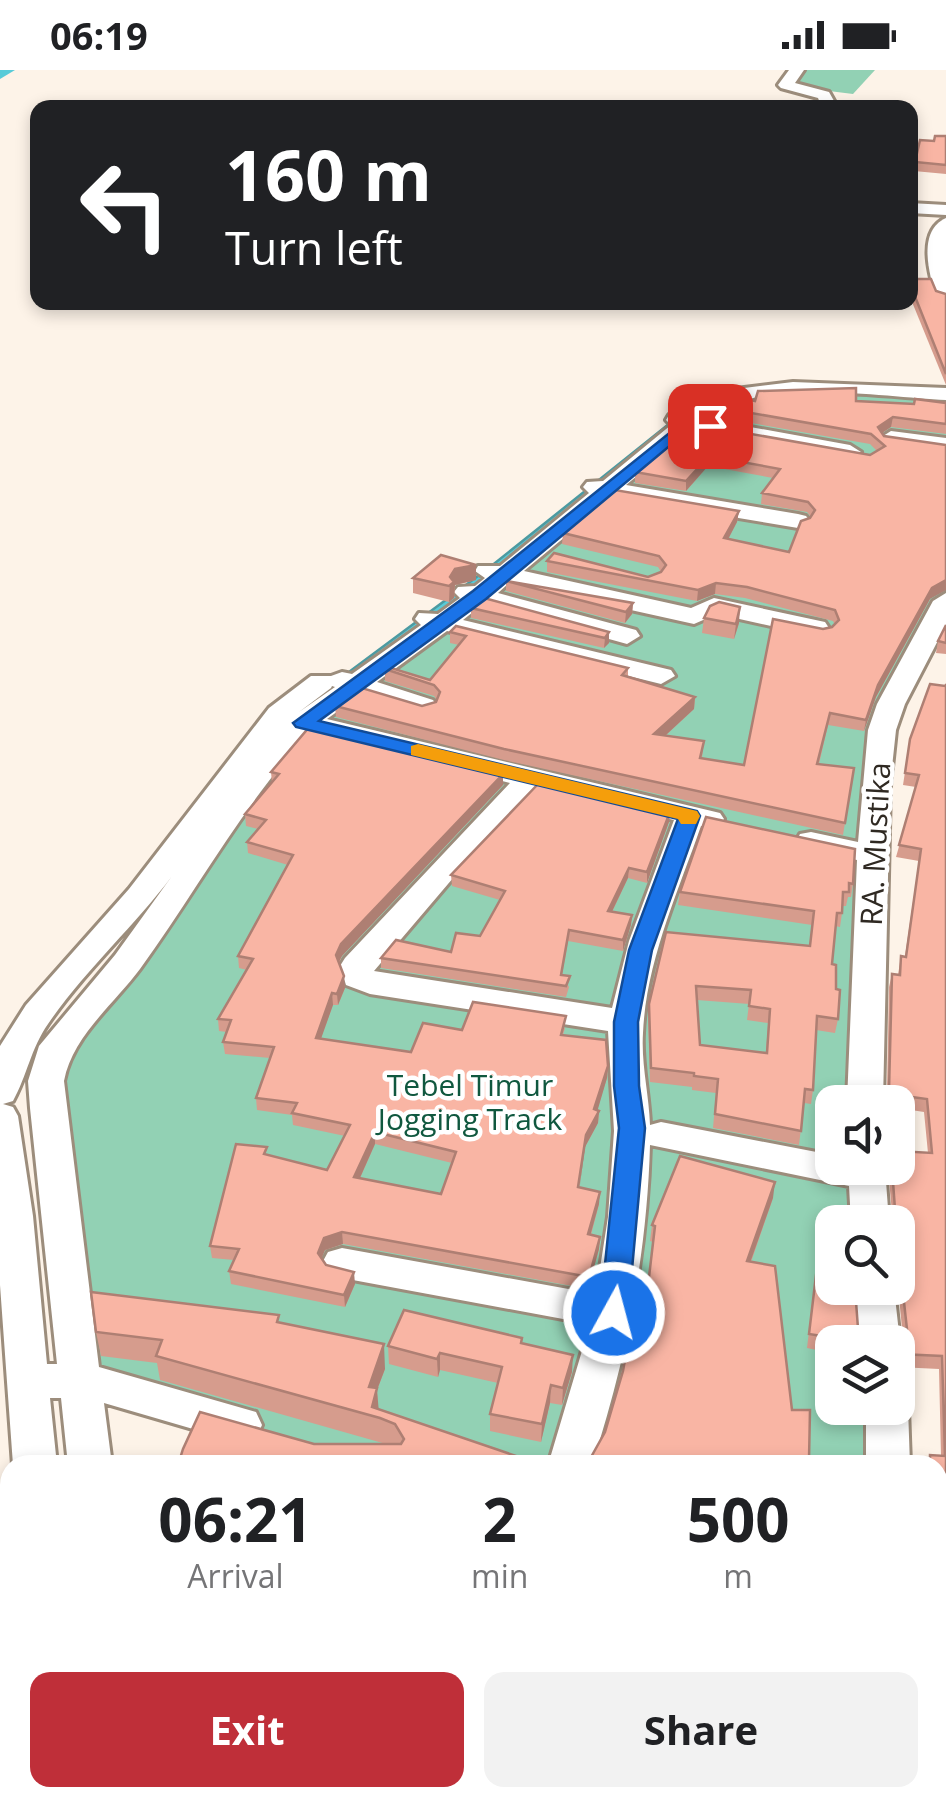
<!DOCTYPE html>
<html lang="en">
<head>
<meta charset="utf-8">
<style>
  :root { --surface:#fff; --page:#f2f2f2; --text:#202124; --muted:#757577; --accent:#bf2f39 }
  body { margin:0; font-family:"Open Sans",sans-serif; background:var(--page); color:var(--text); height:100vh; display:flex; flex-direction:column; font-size:38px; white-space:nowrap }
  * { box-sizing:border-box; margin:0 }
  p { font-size:32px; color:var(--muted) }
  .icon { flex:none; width:55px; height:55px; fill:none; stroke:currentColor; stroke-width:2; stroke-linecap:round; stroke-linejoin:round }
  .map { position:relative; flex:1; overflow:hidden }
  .panel { position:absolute; left:0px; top:1385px; width:948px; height:352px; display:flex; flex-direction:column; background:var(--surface); border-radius:30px 30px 0 0; box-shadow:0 5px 15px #0003 }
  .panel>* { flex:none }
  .hud { position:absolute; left:30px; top:30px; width:888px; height:210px; border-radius:20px; box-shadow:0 5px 15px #0003; background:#202124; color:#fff; overflow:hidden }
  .fabs { position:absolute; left:815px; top:1015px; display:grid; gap:20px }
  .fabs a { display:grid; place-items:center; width:100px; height:100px; border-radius:20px; background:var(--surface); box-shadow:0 5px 15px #0003; font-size:50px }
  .pin { position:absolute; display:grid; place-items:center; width:85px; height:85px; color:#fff; margin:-42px; border-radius:20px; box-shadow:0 5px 15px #0006 }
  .me { position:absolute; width:110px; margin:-55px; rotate:7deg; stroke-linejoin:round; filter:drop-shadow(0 0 8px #0008) }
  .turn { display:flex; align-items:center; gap:35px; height:210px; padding:0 30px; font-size:45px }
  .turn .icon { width:130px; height:130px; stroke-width:2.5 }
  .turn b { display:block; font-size:70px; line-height:85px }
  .eta { display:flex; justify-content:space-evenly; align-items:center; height:170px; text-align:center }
  .eta b { font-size:60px; font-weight:700; line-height:70px }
  .button { display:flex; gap:20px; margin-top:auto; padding:20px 30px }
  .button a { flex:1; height:115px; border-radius:20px; background:var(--accent); color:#fff; font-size:40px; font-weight:700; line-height:115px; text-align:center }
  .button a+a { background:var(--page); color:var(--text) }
  .status { display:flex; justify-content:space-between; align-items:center; height:70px; padding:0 50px; background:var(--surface); direction:ltr }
  .status svg { height:28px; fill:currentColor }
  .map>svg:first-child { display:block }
  .green { fill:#92d1b4 }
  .water { fill:#58cbd8; stroke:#4c9aa1; stroke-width:2.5 }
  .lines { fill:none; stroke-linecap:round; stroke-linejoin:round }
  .river { fill:#58cbd8; fill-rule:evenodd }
  .minor-casing { stroke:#9c8d7c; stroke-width:6 }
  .minor { fill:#fff; fill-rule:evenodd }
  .wall { fill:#d69c8d; fill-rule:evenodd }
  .shaded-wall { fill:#ae7f73 }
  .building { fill:#f9b5a4; stroke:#ae7f73; stroke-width:2.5; fill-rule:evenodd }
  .route { fill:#1a73e8; stroke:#114b97; stroke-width:2.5 }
  .slow { fill:#f59e0b }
  .labels { text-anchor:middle; stroke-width:9; stroke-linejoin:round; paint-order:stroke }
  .street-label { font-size:30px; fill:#2f2922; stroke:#fff }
  .park-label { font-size:30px; fill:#10583f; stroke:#fff }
</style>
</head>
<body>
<div class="status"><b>06:19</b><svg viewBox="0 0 49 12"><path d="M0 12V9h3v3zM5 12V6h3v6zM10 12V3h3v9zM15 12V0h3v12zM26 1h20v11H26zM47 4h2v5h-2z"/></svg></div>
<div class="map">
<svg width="946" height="1736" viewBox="0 0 946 1736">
  <rect width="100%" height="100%" fill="#fdf3e8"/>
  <g class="green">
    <path d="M802,0H875L853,24L789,16Z"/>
    <path d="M946,316V527L882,660L875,785L881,1032H832V1098H882L884,1152H832V1218H885L886,1272H832V1338H888L887,1395H380L83,1310L51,985L299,652L725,326Z"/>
  </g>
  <path class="water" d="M674,350L684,353L578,441L302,649L291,645L490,497Z"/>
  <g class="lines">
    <path class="river" d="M0,0H15L0,9Z"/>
    <g class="minor-casing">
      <g id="minor">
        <path d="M789,0H804L795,13L829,22L838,38H822L818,28L781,18L778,15Z"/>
        <path d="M910,133L946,135V145L910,143Z"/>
        <path d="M946,148V233L936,227C929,203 917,161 946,148Z"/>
        <path d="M793,312L946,318V330C882,327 757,306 706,349L850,375L861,382L850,389L693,360L626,415L798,444L806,446L810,451L806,456L798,458L613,427L524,501L691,538L714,528L825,552L829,558L825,564L816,566L717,544L694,554L509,513L498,523L636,560L640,566L627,574L483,534L463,550L671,600L675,606L661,614L447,561L377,612L433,630L437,636L433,642L423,644L360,625L327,649L720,743L724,749L720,755L701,756C678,822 646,892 643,963C641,994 649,1024 650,1055L661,1052L832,1085V1098H885L889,1152H851L849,1116L650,1075C647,1186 626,1290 592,1395H548L590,1254L342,1208L328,1204L322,1193L328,1182L342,1178L596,1224L608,1147L614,1061L608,961L370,924L346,915L340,896L345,888L510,713L310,662C244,733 197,820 140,899C114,934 72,967 64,1011L99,1297L256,1342L262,1355L256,1368L241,1373L104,1333L112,1395H68L61,1328H50L57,1395H13L0,1215V976L26,935L129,819L269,638L311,606H331L342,602L352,604L421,555L415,549L419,543L438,544L460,528L454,522L458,517L475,516L485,508L475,501L478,496H500L589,423L583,417L587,412L603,411L671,355L666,350L669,345H684L706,326L728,320ZM332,616L335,617L299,642L331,618ZM537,719L674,750L629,871L612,938L374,901L465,794ZM172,806L115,885L39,976L28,1011L30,1038L57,1294H47L33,1146L18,1046L13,1037L3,1034L13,1031C27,1006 31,978 48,954C84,901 134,857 172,806Z"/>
        <path d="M891,361L946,368V382L883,373L880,368Z"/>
        <path d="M946,523V555L905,634L896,660L890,716L883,1032H847L857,790L800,778L796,771L800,764L811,762L858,772L868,660L877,634L933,531Z"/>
        <path d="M854,1218H894L900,1272L898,1278V1272H860Z"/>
        <path d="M898,1324L908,1338L910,1395H866V1338H898Z"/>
        <path d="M938,1597L946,1600V1646L938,1643Z"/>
        <path d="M10,1721V1728H57L56,1736H6Z"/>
        <path d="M64,1728H114L113,1736H63Z"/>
        <path d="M765,1728H815L814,1736H764Z"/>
      </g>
    </g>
    <use href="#minor" class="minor"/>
  </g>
  <g class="wall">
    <path d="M946,66V104L914,101L915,92L934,71Z"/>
    <path d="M910,209L946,224V315L910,227Z"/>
    <path d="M755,331H856L914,334L946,333V364L891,357L882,363L930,529L876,627L864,661L828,655L819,694L854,698L843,765L504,690L336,647L335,636H422L436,632L437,630L434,626L385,611V599L430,610L459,575L450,573V562L628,598V607L695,627L694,639L665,666L704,671L702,688L744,695L823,559L832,557L835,555L833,551L745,528L715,524L697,531L547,502V491L648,507L661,502L658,497L562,474L563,463L739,441L737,452L728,469L789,482L811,447L807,442L761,434L762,423L773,408L708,396L686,421L635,413V402L695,354L870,385L877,381L870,374L717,347V337Z"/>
    <path d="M413,508L476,510L455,515L454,528L449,532L413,523Z"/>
    <path d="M506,511L633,533L632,544L625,553L506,521Z"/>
    <path d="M471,538L609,562V573L604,578L471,548Z"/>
    <path d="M704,548L739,553L734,569L702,563Z"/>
    <path d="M946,555V584L936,583L938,571Z"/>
    <path d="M946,615V1432L938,1431V1395H927L930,1385L941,1386L939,1299L898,1297V1272H894L896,1263L903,1268L898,1217V1152H890L892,1143L888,1098H898L928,1083L924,1042L898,1038V1032H882L883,1023L887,1021L889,917L892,904L898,905L901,886H905L919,791L896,787L916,717L903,715L910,669Z"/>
    <path d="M271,702L503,715L342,886L339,893L345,918L338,935H333L321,968L411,982L462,960L565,958L563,965L608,996L607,1008L597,1040L599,1041L598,1053L585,1077L579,1117L599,1134L591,1165L600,1167L599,1179L588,1219L343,1174L325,1180L321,1188L326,1195L355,1214L345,1237L231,1214L229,1201L234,1190L212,1188L210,1176L267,1085L327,1100L345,1066L293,1055L292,1045L257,1040L256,1028L270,988L225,984L223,972L227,962L219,961L218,949L247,900L239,898L238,886L288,795L248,783L247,772L258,759L246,756L245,744L272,713ZM375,1074L452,1093L441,1124L360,1108Z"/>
    <path d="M670,742L669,752L647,813L628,808L612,842L632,845L631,855L623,881L568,871L562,905L569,917L566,927L381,898V888L451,882L480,866L500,830L452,816L451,805Z"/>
    <path d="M853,814L851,827H848L846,836H843L840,857L835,856L832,894L838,949L835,963L816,960L813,1020L811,1034L804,1033L799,1075L713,1058L716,1023L692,1020V1017L650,1012L648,948L649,934L666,862L810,876L812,855L678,835L680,822ZM697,930L749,934L747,950L768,953L766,983L700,975Z"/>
    <path d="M773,1128L751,1192L792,1340L809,1390L834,1395H590V1389L605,1362L649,1207L653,1172L650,1171L652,1155Z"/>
    <path d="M817,1197L859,1272H832V1283L807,1278Z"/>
    <path d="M280,1252L385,1299L377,1320L378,1339L522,1388L314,1374H386L160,1310L157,1293L101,1286L96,1262Z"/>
    <path d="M522,1268V1273L572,1302L562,1335L550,1333L541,1372L490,1361V1344L498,1313L440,1300L438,1307L389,1294L388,1276Z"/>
    <path d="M946,1439V1597L939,1595L938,1631L939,1675L946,1736L818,1735L817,1728H938V1494Z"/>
    <path d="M575,1728H643L640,1736H574Z"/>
  </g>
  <g class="shaded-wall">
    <path d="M893,347L891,357L876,367L878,357Z"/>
    <path d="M709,386L708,396L686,421V411Z"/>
    <path d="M739,441L737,452L723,479L724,468Z"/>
    <path d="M476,495V510L455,515L454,528L449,532L450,507L455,499Z"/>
    <path d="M946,510V520L930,529L876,627L864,661L866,650L878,615L932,518Z"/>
    <path d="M716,513L715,524L697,531L698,520Z"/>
    <path d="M633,533L632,544L625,553L626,542Z"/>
    <path d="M740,537L739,553L734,569L736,554Z"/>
    <path d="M609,562V573L604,578L605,568Z"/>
    <path d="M695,627L694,639L654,676V664Z"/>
    <path d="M503,704V715L342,886L336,897V885L341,874Z"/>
    <path d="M670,742L669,752L647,813V802Z"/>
    <path d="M629,798L628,808L607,852L608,841Z"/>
    <path d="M632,845L631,855L623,881V870Z"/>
    <path d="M344,906L345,918L338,935L337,924Z"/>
    <path d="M332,923L333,935L317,980L316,968Z"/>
    <path d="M608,996L607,1008L595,1049L599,1041L598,1053L585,1077L578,1129L586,1065Z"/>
    <path d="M375,1062V1074L355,1119L354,1107Z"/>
    <path d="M775,1112L773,1128L745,1207L747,1191Z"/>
    <path d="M600,1122L599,1134L587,1177L588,1164Z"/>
    <path d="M342,1162L343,1174L325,1180L319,1195L318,1183L324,1168Z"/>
    <path d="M600,1167L599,1179L588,1219L589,1207Z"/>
    <path d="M354,1202L355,1214L345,1237L344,1225Z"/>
    <path d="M384,1274L385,1299L377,1320L379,1343L373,1346L369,1317Z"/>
    <path d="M440,1283V1300L438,1307L437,1289Z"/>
    <path d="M573,1285L572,1302L562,1335L563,1318Z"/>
    <path d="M551,1315L550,1333L541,1372L542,1354Z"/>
  </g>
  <g class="building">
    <path d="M935,66H946V95L915,92L920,70L934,71Z"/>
    <path d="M910,209H931L936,221L946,224V304L910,214Z"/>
    <path d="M856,318V331L914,334L915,329L946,333V354L893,347L878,357L884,366L946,375V510L932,518L878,615L866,650L830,643L817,694L854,698L845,753L504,679L335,636L362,618L422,636L436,632L440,622L434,615L385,599L388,597L430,610L466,566L450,562L456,556L628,598L622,605L695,627L654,664L704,671L700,688L744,695L773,549L823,559L832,557L839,550L835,540L747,517L716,513L698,520L547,491L554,483L648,507L661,502L666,495L659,486L563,463L615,420L739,441L724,468L789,482L801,451L810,448L815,440L808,432L762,423L780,399L709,386L686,411L635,402L695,354L870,385L885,376L871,364L717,337L737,327L755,331L758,321Z"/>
    <path d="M441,485L476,495L455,499L450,507L454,512L449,516L413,508Z"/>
    <path d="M506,511L633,533L626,542Z"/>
    <path d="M484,528L609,562L605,568L471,538Z"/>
    <path d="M719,532L740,537L736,554L704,548L710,536Z"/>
    <path d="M946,555V573L938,571Z"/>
    <path d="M930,614L945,616L946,615V1420L938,1419V1395H930V1385L945,1386L942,1286L899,1284L896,1263L903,1269L907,1259L901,1205L898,1204V1152H892V1143L895,1139L892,1098H898V1081L932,1083L927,1029L883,1023L889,1020L892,904L900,905L901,886L906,887L921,779L899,775L919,705L905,703L910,669Z"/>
    <path d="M311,655L503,704L341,874L336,885L344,906L337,924L332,923L316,968L411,982L423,953L462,960L473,932L566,946L561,965L606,970L608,996L594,1039L599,1041L586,1065L578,1117L600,1122L588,1164L600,1167L589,1207L342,1162L324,1168L318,1183L326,1195L354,1202L344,1225L229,1201L239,1179L210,1176L236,1074L267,1077L264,1084L327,1100L350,1055L292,1043L297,1033L256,1028L274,977L223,972L231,950L218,949L253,889L238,886L293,785L247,772L266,750L245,744L279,704L271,702ZM375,1062L456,1082L441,1124L354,1107Z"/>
    <path d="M539,713L670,742L647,802L629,798L608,841L632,845L623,870L569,860L561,905L570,906L566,916L381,888L396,870L451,882L456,863L480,866L505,821L451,805Z"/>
    <path d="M706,747L855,779L853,814L849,813V822H843L842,843H837L832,894L836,895V919L840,920L838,949L817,946L813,1020L805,1019L801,1061L715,1044L718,1009L694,1006V1003L651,998L649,934L666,862L810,876L814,841L680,822ZM696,916L751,920L749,936L770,939L767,983L700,975Z"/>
    <path d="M680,1086L775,1112L747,1191L775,1196L792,1340H810L809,1390L834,1395H595L596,1391L590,1389L605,1362L623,1301L640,1206L649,1207L655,1156L652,1155Z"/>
    <path d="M817,1197L832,1200V1218H855L859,1272L809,1264Z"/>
    <path d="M91,1222L279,1245L277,1252L384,1274L369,1317L377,1318L372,1337L522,1388L519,1395H178L183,1379L200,1342L314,1374H401L404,1369L395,1354L380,1348L156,1286L162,1270L96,1262Z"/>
    <path d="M404,1240L522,1268L521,1273L573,1285L563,1318L551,1315L542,1354L490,1344L502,1297L440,1283L437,1289L388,1276Z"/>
    <path d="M946,1449V1584L940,1582L938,1631L944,1636L939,1675L946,1677V1736H882L844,1728H938V1544L942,1508L938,1507V1504Z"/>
    <path d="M111,1728H530L573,1736H108Z"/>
    <path d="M575,1728H640L638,1736H593L574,1730Z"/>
  </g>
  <path class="route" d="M688,348L718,356L710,361L691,358L486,529L319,651L697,741L700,746L652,880L638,952L639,1016L645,1058L628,1243L624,1251L614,1254L604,1251L600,1243L619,1058L614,1016V952L629,880L678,749L296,657L293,653L473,521Z"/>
  <path class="slow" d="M418,674L697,741L700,746L696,754H681L678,749L411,685V676Z"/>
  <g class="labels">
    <g class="street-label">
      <text transform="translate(876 774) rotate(-87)" y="10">RA. Mustika</text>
    </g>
    <g class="park-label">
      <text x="470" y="1026">Tebel Timur<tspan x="470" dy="34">Jogging Track</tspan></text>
    </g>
  </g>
</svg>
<div class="fabs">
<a><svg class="icon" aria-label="sound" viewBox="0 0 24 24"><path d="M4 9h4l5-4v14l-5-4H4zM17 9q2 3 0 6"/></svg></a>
<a><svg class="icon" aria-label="search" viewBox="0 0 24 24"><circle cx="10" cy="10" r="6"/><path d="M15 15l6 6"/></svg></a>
<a><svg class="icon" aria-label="layers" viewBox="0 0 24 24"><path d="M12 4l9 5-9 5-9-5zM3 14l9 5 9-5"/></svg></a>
</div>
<div class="pin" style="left:710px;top:356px;background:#d93025"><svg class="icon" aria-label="arrive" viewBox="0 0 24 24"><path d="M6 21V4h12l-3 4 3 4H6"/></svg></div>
<svg class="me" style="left:614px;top:1243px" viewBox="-20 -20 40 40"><circle r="17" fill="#1a73e8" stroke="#fff" stroke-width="3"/><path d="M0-11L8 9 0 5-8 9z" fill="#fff"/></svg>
<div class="hud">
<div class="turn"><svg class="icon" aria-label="left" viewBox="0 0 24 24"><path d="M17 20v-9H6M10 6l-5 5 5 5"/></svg><div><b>160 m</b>Turn left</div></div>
</div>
<section class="panel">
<div class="eta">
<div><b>06:21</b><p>Arrival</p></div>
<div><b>2</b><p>min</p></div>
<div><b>500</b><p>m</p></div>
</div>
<div class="button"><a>Exit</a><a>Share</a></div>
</section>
</div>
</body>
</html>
